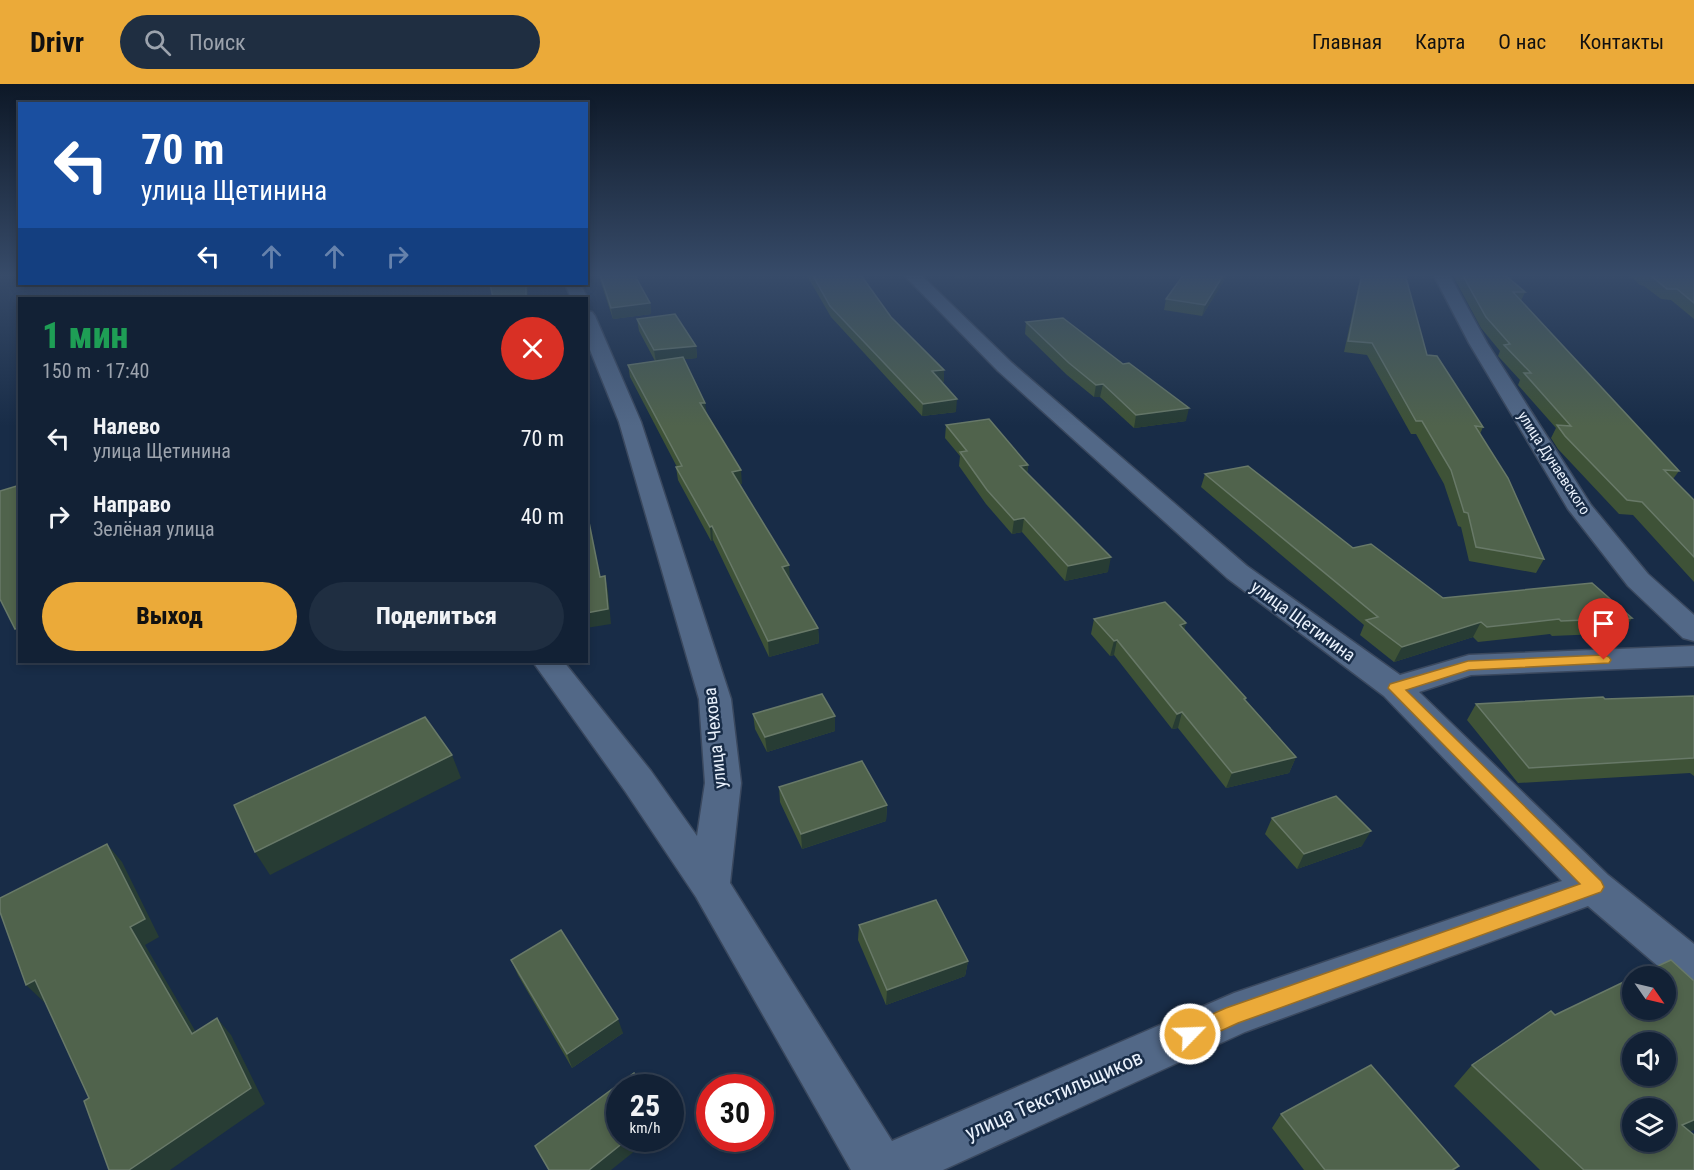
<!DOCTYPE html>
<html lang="ru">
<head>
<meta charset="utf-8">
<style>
  :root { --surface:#122135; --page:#1f2e41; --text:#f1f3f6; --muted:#9ca3ad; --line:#313e50; --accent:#ebaa39 }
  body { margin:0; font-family:"Roboto Condensed",sans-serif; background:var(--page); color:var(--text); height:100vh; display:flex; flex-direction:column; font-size:22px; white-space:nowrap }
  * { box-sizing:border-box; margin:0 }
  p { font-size:20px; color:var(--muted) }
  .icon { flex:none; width:33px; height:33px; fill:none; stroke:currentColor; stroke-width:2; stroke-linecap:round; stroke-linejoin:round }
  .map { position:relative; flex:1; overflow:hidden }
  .side { position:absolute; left:18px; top:213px; width:570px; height:366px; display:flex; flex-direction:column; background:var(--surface); border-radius:0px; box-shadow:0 3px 9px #0003,0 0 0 2px var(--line) }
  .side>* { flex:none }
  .banner { position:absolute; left:18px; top:18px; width:570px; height:183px; border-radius:0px; box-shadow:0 3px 9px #0003,0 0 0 2px var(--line); background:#1a4fa0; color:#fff; overflow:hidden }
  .needle { width:39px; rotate:124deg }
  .controls { position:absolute; left:1622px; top:882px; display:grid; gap:12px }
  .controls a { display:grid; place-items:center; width:54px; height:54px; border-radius:50%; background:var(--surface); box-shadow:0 3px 9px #0003,0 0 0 2px var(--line); font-size:30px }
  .speed { position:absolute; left:606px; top:990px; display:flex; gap:12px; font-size:30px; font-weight:700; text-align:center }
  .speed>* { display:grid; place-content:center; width:78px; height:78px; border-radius:50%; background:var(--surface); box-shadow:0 3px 9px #0003,0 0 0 2px var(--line); line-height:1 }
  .speed small { font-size:15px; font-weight:400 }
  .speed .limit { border:9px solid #d22; background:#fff; color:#111 }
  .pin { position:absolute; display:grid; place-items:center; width:51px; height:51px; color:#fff; margin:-62px -26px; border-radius:50% 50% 50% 0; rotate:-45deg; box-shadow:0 0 6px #0007 }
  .pin .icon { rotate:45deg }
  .me { position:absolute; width:66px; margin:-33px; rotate:66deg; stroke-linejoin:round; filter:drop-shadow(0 0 4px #0008) }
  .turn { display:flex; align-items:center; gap:21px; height:126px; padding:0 24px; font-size:27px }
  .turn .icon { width:78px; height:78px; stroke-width:2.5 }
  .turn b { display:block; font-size:42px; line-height:51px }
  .lanes { display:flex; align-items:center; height:57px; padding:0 24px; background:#0003; justify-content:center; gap:30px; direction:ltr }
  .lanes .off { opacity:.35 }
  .round { display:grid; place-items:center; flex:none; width:63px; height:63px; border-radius:32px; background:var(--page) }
  .head { display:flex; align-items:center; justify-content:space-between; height:102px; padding:0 24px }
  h1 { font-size:36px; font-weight:800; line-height:45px; color:#1e9e55 }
  .cta { display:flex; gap:12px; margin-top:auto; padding:12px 24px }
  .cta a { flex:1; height:69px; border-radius:36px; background:var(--accent); color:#111; font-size:24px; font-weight:800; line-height:69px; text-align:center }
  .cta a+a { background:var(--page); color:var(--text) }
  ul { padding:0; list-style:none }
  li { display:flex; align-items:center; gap:18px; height:78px; padding:0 24px }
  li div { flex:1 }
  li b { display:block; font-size:22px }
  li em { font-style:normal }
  header { display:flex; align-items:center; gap:36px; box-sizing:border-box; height:84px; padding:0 30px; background:var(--accent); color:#111 }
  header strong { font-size:28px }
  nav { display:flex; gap:33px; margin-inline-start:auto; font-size:21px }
  .search { width:420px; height:54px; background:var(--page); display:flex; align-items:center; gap:15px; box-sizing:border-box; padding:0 21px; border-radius:33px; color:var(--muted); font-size:22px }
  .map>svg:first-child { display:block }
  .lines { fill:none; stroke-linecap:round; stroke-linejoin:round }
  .street-casing { stroke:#3a485e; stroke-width:3 }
  .street { fill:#526887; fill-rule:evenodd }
  .wall { fill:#3e5237 }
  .shaded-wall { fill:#273c34 }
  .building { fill:#50634c; stroke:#687968; stroke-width:1.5; fill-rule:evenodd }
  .route { fill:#ebaa39; stroke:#996e25; stroke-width:1.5 }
  .labels { text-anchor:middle; stroke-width:5; stroke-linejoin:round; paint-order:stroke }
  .far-street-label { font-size:15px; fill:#e9f1fc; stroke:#182c47 }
  .street-label { font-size:18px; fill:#e9f1fc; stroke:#182c47 }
  .near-street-label { font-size:21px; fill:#e9f1fc; stroke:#182c47 }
</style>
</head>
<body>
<header>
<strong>Drivr</strong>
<div class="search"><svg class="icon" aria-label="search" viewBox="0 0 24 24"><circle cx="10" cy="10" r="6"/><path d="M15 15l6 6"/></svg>Поиск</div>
<nav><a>Главная</a><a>Карта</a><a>О нас</a><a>Контакты</a></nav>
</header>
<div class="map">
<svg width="1694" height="1086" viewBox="0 0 1694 1086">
  <rect width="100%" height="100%" fill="#182c47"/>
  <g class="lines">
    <g class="street-casing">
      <g id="street">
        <path d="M903,190H920L1012,279L1247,482L1400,591L1469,571L1694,562V582L1471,591L1419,608L1608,791L1694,860V906L1679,900L1588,822L1245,948L943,1086H851L696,813L625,707L533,578H564L651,687L697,752L705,699L699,615L619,338L586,256V227L592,228L595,232L641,338L731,615L741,699L730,799L892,1057L1234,909L1562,797L1384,612L1227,494L998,287Z"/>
        <path d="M1433,190H1449L1487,259L1591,421L1648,490L1694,531V557L1683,554L1628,502L1568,425L1469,259Z"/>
        <path d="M565,200H581L587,214H571Z"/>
      </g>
    </g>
    <use href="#street" class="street"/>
  </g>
  <g class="wall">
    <path d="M598,190H634L650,219L651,230L613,235Z"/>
    <path d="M806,190H859L891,233L944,298H942L956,328L922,332L831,233Z"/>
    <path d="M1184,190H1225L1224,196L1202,232L1164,226L1166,215Z"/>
    <path d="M1361,190H1405L1427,271L1483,343L1480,350L1544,475L1536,489L1469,477L1461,443L1458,442L1444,400L1416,350H1411L1367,271L1344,268Z"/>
    <path d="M1452,190H1504L1525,208L1521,217L1679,387L1673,395L1694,416V498L1633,431L1619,430L1558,365L1551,354L1556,344L1518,301L1520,296L1498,272L1500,267L1481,244Z"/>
    <path d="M1628,190H1694V235L1671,216L1661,215L1644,202L1640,201Z"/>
    <path d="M637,235L696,262L697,274L684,275L706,330L742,400H739L789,496L818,544L819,559L769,573L713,456L711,457L678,396L676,383H677L630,293L628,281L655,277L639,247Z"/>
    <path d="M1026,238L1186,337L1134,344L1100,313H1094L1067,291L1025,250Z"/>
    <path d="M946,341L1028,381L1027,390L1108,488L1065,497L1022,448L1012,450L986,420L959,382L960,372L945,354Z"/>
    <path d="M1205,390L1353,464L1443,514L1632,534L1622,549L1552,552L1550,550L1478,558L1473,553L1394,578L1360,551L1364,541L1201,403Z"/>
    <path d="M1094,535L1186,539L1184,546L1246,614V616L1296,673L1289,689L1226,704L1178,644L1172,645L1114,571L1110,572L1091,550Z"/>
    <path d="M1694,612V692L1690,689L1518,699L1467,636L1476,620Z"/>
    <path d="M753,630L835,632V647L767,668L755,645Z"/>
    <path d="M779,703L887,721L886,737L802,765L780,718Z"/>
    <path d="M1272,734L1362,762L1297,785L1265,750Z"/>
    <path d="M859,841L968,877L965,892L886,921L858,856Z"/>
    <path d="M511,876L623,949L572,984L518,891Z"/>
    <path d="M1472,981L1690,1048L1694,1086H1540L1454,1002Z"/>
    <path d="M1281,1030L1459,1082L1455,1086H1304L1272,1044Z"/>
  </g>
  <g class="shaded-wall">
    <path d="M956,190H992L955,194Z"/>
    <path d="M1224,190H1225L1224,196L1202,232L1205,221Z"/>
    <path d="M526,200H528V214H527L526,211Z"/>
    <path d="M650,219L651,230L613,235L611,224Z"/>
    <path d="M696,262L697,274L656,278L654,266Z"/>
    <path d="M944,286V298L932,299V287Z"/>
    <path d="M1103,300L1100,313H1094L1096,301Z"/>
    <path d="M957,315L956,328L922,332L923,320Z"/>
    <path d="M700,319H705L707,331Z"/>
    <path d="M1189,324L1186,337L1134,344L1136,331Z"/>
    <path d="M1028,381L1026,395L1020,382Z"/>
    <path d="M741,386L742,400L733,402L732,388Z"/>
    <path d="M1024,434L1022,448L1012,450L1014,436Z"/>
    <path d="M712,442L713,456L711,457L710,443Z"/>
    <path d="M1111,473L1108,488L1065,497L1068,482Z"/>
    <path d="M789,481L790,496L782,483Z"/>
    <path d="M605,492L608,507L611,540L586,544V529Z"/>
    <path d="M1481,538L1473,553L1394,578L1402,563Z"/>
    <path d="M1186,539L1182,554L1180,541Z"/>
    <path d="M20,543V551L15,545Z"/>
    <path d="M818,544L819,559L769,573L768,557Z"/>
    <path d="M1117,556L1114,571L1110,572L1114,557Z"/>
    <path d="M1182,628L1178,644L1172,645L1177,630Z"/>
    <path d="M835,632V647L767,668L765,653Z"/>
    <path d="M452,671L461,694L270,791L255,768Z"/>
    <path d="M1296,673L1289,689L1226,704L1232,689Z"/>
    <path d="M887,721L886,737L802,765L801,750Z"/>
    <path d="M1371,747L1362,762L1297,785L1304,770Z"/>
    <path d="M107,760L122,778L159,853L145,861L207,967L192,950L130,843Z"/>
    <path d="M968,877L965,892L886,921L887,906Z"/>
    <path d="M35,896L53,914L44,918L26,901Z"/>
    <path d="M217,934L231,951L265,1020L170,1086H129Z"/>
    <path d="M618,935L623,949L572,984L567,970Z"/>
    <path d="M1694,1036V1046L1656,1061L1682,1041Z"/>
    <path d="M629,1054H651L611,1086H589Z"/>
  </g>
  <g class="building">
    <path d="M600,190H634L650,219L611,224Z"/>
    <path d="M812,190H859L863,194L891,233L944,286L932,287L957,315L923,320L830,222Z"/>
    <path d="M1184,190H1224L1205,221L1166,215Z"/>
    <path d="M1362,190H1405L1427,271L1437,272L1483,343L1475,342L1508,394L1544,475L1476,463L1468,429L1464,428L1451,386L1422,337H1416L1372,259L1348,257Z"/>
    <path d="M1462,190H1504L1525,208H1513L1679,387L1664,386L1694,416V473L1642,418L1627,416L1565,352L1557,341L1571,342L1524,289H1531L1504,261L1510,260L1486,233Z"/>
    <path d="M1645,190H1694V219L1677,205H1667L1650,191Z"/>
    <path d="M490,200H526V211L527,214H493Z"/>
    <path d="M675,230L696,262L654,266L637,235Z"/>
    <path d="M1063,234L1123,280L1129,279L1189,324L1136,331L1103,300L1096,301L1069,279L1026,238Z"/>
    <path d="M683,273L705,319H700L741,386L732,388L789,481L782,483L818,544L768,557L712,442L710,443L676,383L682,382L628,281Z"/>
    <path d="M989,335L1028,381L1020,382L1111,473L1068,482L1024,434L1014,436L987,406L960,368L967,367L946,341Z"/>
    <path d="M1248,382L1353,464L1371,460L1443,514L1592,499L1632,534L1561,537L1559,535L1487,543L1481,538L1402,563L1366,536L1378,533L1205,390Z"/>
    <path d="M20,401V543L15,545L0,515V407Z"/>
    <path d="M586,436L587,439L589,438L600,493L605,492L608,525L586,529Z"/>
    <path d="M1165,518L1186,539L1180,541L1246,614L1244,615L1296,673L1232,689L1182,628L1177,630L1117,556L1114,557L1094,535Z"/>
    <path d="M822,610L835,632L765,653L753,630Z"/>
    <path d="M1694,612V674L1529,684L1476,620L1603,613L1605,615Z"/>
    <path d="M425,633L452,671L255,768L234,721Z"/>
    <path d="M862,677L887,721L801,750L779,703Z"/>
    <path d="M1336,712L1371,747L1304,770L1272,734Z"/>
    <path d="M107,760L145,835L130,843L192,950L217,934L251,1004L129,1086H109L84,1017L89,1014L35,896L26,901L0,828V814Z"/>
    <path d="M936,816L968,877L887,906L859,841Z"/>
    <path d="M561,846L618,935L567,970L511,876Z"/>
    <path d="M1671,876L1694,897V1036L1682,1041L1694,1051V1086H1584L1472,981L1551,927L1555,931L1632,894V926H1665V892H1636ZM1632,958H1665V992H1632ZM1632,1024H1665V1058H1632Z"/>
    <path d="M1371,981L1459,1082L1452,1086H1325L1281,1030Z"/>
    <path d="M634,989L644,1004H620V1054H629L589,1086H549L535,1062Z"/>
  </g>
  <linearGradient id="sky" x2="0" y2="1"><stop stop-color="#0d1827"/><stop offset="0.56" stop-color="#374b69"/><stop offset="1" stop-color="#374b69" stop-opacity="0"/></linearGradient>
  <rect width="1694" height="342" fill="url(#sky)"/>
  <path class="route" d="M1604,571L1609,573L1611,576L1609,579L1469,586L1406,606L1601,797L1604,803L1601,808L1238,939L1190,961L1183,958L1180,950L1183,943L1226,924L1580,800L1388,604L1390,600L1468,577Z"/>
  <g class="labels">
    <g class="far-street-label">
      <text transform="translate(1554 379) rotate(57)" y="5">улица Дунаевского</text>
    </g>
    <g class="street-label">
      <text transform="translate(1303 537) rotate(36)" y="6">улица Щетинина</text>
      <text transform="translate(715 654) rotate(-96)" y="6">улица Чехова</text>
    </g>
    <g class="near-street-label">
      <text transform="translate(1054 1011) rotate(-24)" y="7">улица Текстильщиков</text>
    </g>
  </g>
</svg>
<div class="controls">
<a><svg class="needle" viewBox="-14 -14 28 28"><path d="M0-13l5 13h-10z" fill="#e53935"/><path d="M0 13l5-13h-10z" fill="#9ca3ad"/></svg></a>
<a><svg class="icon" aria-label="sound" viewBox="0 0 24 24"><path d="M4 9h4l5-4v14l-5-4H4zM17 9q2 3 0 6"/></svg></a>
<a><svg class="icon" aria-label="layers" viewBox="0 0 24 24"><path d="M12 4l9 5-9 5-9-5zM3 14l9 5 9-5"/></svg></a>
</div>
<div class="speed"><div>25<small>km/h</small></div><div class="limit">30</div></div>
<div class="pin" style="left:1604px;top:576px;background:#d93025"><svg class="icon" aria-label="arrive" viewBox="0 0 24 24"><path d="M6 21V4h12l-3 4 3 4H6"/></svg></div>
<svg class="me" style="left:1190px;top:950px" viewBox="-20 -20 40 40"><circle r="17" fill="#ebaa39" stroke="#fff" stroke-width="3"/><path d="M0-11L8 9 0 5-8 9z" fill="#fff"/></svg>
<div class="banner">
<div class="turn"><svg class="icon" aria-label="left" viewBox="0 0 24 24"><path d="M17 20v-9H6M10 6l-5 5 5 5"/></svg><div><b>70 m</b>улица Щетинина</div></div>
<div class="lanes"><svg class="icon" aria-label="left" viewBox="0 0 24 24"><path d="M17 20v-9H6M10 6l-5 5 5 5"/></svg><svg class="icon off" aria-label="ahead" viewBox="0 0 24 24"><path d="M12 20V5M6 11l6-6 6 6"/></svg><svg class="icon off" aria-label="ahead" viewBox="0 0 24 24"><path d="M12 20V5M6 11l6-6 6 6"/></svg><svg class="icon off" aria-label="right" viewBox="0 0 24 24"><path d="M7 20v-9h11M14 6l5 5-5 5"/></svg></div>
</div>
<section class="side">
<div class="head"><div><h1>1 мин</h1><p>150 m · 17:40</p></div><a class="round" style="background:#d93025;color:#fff"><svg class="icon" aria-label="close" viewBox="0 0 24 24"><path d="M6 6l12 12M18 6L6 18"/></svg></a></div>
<ul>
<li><svg class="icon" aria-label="left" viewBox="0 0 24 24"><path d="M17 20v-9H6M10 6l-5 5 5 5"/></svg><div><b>Налево</b><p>улица Щетинина</p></div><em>70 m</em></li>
<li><svg class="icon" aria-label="right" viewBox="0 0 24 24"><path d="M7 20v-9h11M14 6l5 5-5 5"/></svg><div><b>Направо</b><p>Зелёная улица</p></div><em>40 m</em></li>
</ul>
<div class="cta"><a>Выход</a><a>Поделиться</a></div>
</section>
</div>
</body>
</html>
